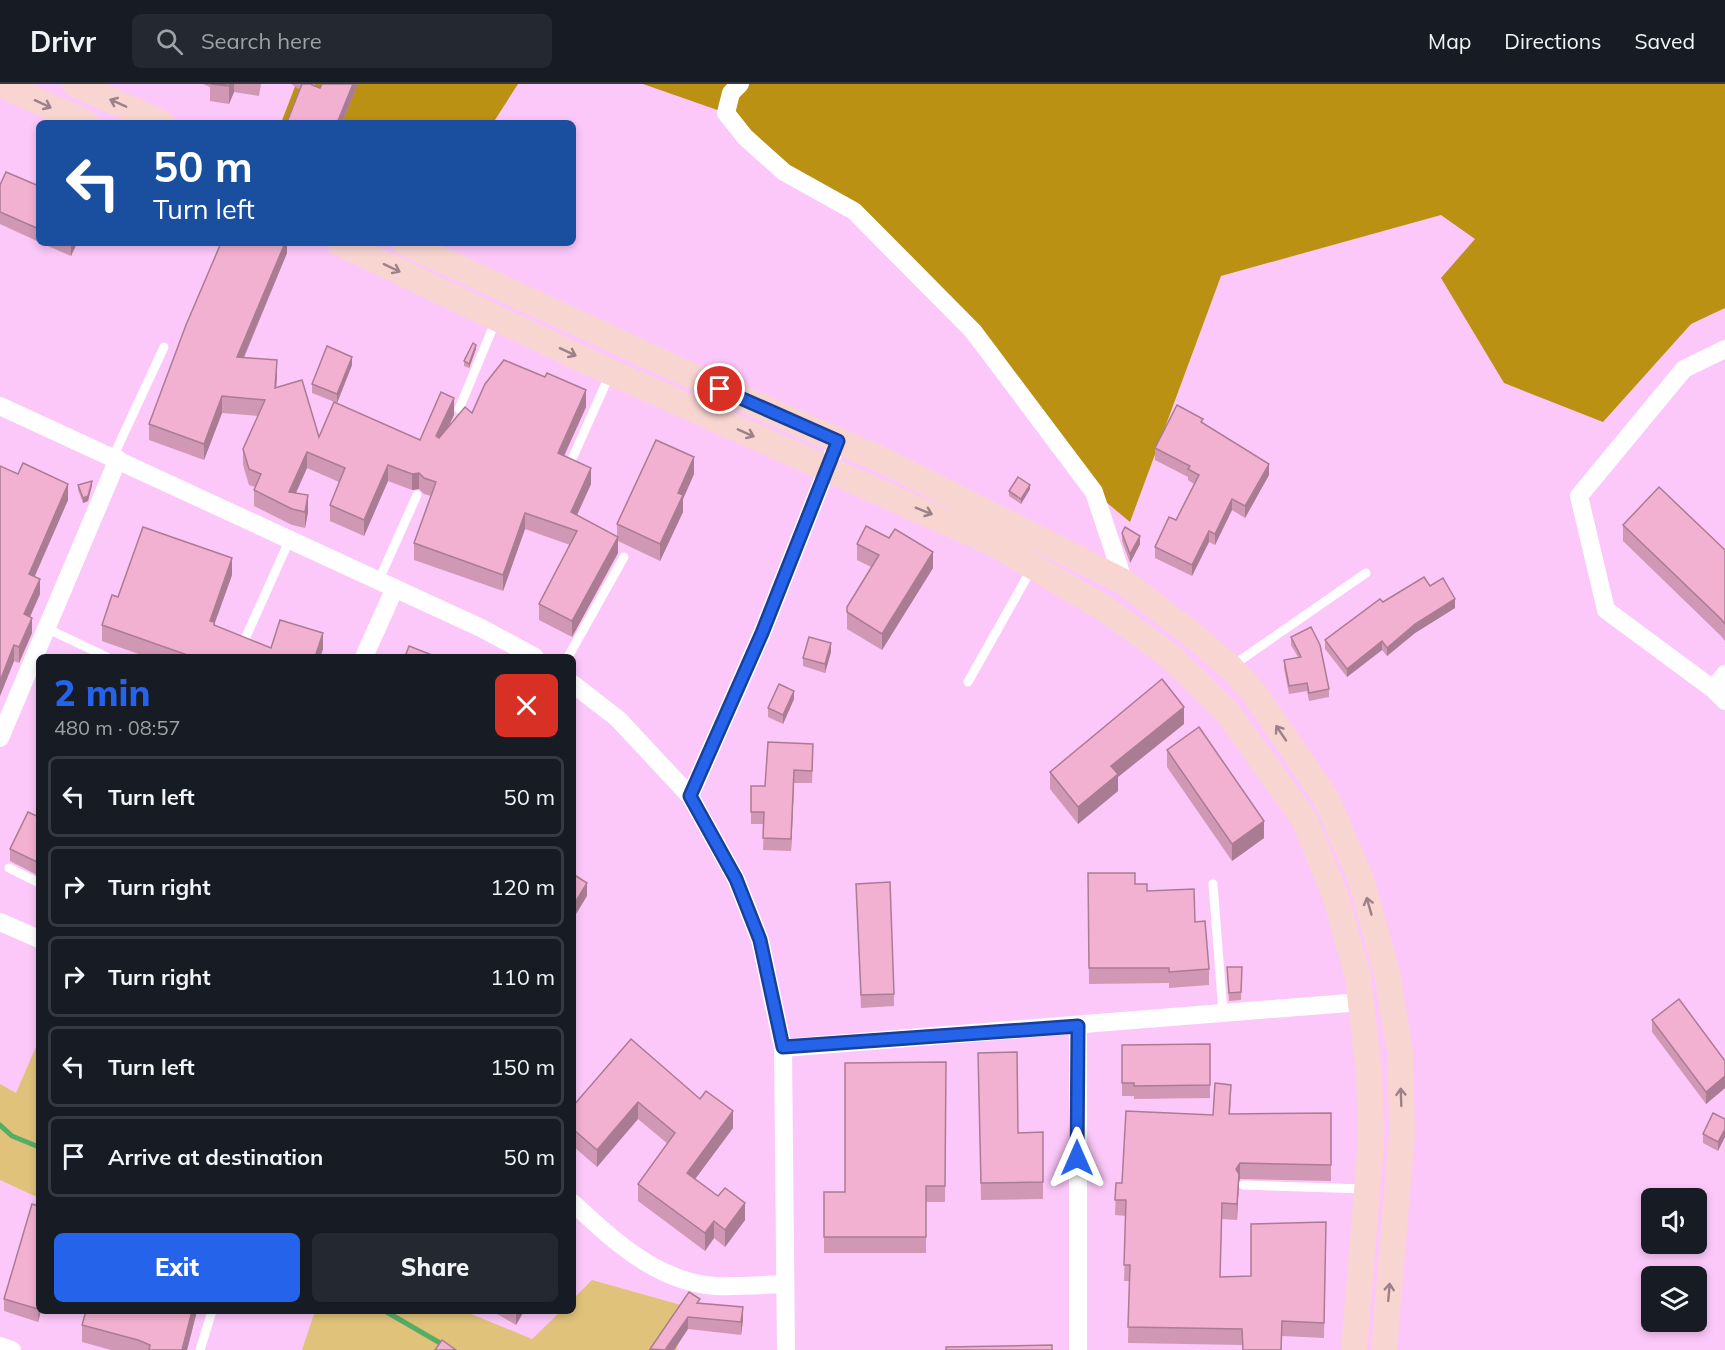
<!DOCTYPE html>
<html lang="en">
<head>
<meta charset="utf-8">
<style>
  :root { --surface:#171b24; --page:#242831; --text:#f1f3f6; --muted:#9ea1a6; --line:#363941; --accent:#2563eb }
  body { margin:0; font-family:Mulish,sans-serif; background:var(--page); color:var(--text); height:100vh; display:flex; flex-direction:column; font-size:22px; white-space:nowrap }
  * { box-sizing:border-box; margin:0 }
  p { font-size:20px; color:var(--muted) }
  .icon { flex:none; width:33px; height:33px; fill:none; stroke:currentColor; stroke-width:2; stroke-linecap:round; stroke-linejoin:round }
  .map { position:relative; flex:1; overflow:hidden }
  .panel { position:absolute; left:36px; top:570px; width:540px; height:660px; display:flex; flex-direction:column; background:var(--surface); border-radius:9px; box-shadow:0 3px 9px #0003 }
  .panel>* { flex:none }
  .banner { position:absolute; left:36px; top:36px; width:540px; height:126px; border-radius:9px; box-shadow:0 3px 9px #0003; background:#1a4fa0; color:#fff; overflow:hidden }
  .buttons { position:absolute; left:1641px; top:1104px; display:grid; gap:12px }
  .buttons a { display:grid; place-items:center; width:66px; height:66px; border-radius:9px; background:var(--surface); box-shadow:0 3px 9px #0003; font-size:30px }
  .pin { position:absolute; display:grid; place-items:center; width:51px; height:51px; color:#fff; margin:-26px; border:3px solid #fff; border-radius:50%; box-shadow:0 2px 6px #0007 }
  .me { position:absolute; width:66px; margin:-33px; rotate:0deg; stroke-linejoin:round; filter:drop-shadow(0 0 4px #0008) }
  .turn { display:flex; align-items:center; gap:21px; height:126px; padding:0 18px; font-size:27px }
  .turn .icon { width:78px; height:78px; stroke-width:2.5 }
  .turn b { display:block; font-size:42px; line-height:51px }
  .round { display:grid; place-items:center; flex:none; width:63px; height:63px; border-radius:9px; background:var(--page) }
  .overview { display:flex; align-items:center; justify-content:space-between; height:102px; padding:0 18px }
  h1 { font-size:36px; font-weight:800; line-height:45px; color:var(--accent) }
  .cta { display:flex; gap:12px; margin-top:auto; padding:12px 18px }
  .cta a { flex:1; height:69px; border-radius:9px; background:var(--accent); color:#fff; font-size:24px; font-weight:800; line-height:69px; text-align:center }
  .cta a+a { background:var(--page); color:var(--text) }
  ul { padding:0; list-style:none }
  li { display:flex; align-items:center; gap:18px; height:81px; margin:0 12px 9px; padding:0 6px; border:3px solid var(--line); border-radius:9px }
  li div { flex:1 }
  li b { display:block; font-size:22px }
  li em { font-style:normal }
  header { display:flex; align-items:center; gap:36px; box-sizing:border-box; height:84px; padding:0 30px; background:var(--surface); border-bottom:2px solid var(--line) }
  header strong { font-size:28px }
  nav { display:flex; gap:33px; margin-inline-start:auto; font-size:21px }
  .search { width:420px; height:54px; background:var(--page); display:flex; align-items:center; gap:15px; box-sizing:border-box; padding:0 21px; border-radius:9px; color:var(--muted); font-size:22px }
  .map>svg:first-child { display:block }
  .green { fill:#e0c27a }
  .forest { fill:#ba9113 }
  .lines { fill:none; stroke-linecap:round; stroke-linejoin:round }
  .stream { stroke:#56ae66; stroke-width:5 }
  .lane { stroke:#fff; stroke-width:9 }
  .street { stroke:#fff; stroke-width:18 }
  .secondary { stroke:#f9d5d1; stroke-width:26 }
  .wall { fill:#d198b5 }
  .shaded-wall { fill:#aa7c93 }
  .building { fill:#f3b1d2; stroke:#aa7c93; stroke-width:1.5 }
  .oneway { stroke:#9d8188 }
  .route-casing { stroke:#184099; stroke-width:15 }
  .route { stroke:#2563eb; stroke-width:10 }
</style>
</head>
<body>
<header>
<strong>Drivr</strong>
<div class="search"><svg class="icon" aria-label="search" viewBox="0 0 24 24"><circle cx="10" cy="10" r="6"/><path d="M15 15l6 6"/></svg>Search here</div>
<nav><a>Map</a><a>Directions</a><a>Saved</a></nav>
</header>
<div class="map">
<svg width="1725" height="1266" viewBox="0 0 1725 1266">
  <rect width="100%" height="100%" fill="#fcc8f9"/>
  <g class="green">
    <path d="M39,956V1114L0,1096V1000L16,1009Z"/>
    <path d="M592,1196L681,1221L677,1266H302L315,1227H464L532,1255L561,1227H573V1215Z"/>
  </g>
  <g class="forest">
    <path d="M296,0H518L493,39H281Z"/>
    <path d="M643,0H1725V224L1691,240L1603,338L1504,299L1441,194L1475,155L1441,131L1221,192L1130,438L1094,408L973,247L854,127L784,88L726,29Z"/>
  </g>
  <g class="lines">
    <g class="stream">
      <path d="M0,1041L12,1052L39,1063"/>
      <path d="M385,1227L452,1266"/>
    </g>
    <g class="lane">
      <path d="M459,325L496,236"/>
      <path d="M113,373L164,263"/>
      <path d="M573,373L610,290"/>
      <path d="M378,498L417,411"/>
      <path d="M46,544L107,573"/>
      <path d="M245,555L289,457"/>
      <path d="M568,573L624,473"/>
      <path d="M1232,582L1366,489"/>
      <path d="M968,598L1032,484"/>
      <path d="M9,784L39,799"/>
      <path d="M1213,800L1223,929"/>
      <path d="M1243,1101L1365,1105"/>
      <path d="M200,1266L212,1227"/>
    </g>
    <g class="street">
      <path d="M740,0L731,9L726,29L745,53L784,88L854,127L973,247L1094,408L1124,498"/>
      <path d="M1725,265L1684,285L1579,412L1606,526L1713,605L1725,617"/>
      <path d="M0,322L481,544L535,573"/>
      <path d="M364,573L394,506"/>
      <path d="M573,600L618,635L690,712L736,795L760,856L783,964L786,1266"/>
      <path d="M1713,605L1725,590"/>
      <path d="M0,654L118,375"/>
      <path d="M690,712L762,549L838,357"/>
      <path d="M0,838L39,855"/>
      <path d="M1078,941V1266"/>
      <path d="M783,964L1361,918"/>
      <path d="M573,1119C613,1156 657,1198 715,1202C738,1203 762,1201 785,1200"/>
      <path d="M0,1262L12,1266"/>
    </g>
    <g class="secondary">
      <path d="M1,0L86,39"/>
      <path d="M75,0L161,39"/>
      <path d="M340,159L588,278L995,460L1105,525L1170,572L1228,629L1304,735L1335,811L1358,893L1369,988L1371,1058L1354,1266"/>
      <path d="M405,159L720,305L884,377L1124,498L1190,549L1230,583L1254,609L1326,714L1361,795L1387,889L1400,967L1402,1049L1384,1266"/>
    </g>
  </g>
  <g class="wall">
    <path d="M203,0H261L259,12L234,8L229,20L210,17V3Z"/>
    <path d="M291,0H315V2L320,4L357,0V2L342,39H287L300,6Z"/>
    <path d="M0,101L39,102V158L0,140Z"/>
    <path d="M41,159H77L71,172Z"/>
    <path d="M287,159V169L244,274L277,292L276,304L319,353L420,356L454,331L447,344L472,329L586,323L564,372L591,400L577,431L617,453V440L694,390L683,415V428L660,477L618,457V469L572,553L539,536V520L570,461L525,445L503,507L414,476V459L431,412L424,410L419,405L412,406L388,397L364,452L330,437V421L339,398L307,384L296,409L308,428L305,444L292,441L254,422V406L255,403L249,401L243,381V365L258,332L222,329L204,376L149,356V340Z"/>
    <path d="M476,265L469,284L464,282V277Z"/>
    <path d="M352,281L337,319L312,309V300Z"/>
    <path d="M1203,339L1269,391L1245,434L1232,426L1215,461L1209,458L1192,492L1155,474V463L1176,436L1194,400L1188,396V393L1155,376V364Z"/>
    <path d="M0,382L68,416L35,492L40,510L30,533L32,549L19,579L14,577L0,612Z"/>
    <path d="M78,401H92L88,417L83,419L78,406Z"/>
    <path d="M1030,405L1021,420L1009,412V407Z"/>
    <path d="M1623,441L1725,466V557L1721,552L1623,457Z"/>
    <path d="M1122,449L1140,460L1130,479L1122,457Z"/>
    <path d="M857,460L933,484L882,566L847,545V523L871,483L857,476Z"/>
    <path d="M232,491L214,541L271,564L323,565L320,573H147L102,557V541Z"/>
    <path d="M1430,502L1455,524L1415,549L1387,572L1382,566L1347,593L1325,565V556L1383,518Z"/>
    <path d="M1291,553L1329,605V613L1309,617L1307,607L1289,610L1284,584V576L1298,573L1291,561Z"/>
    <path d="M831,568L825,589L803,582V574Z"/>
    <path d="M794,615L783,640L768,633V624Z"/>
    <path d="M1184,640L1118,693V707L1078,740L1050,705V688Z"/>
    <path d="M1167,666L1264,754L1232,777L1167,683Z"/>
    <path d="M813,673L812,699H794L791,767L763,766L764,740H751V702H765Z"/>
    <path d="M39,733V792L10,777V765Z"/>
    <path d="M1088,789L1135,800L1195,838L1209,885V901L1169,904V899L1089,900Z"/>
    <path d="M856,800L894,910V922L861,924Z"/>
    <path d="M1227,883H1242L1241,916L1229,917Z"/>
    <path d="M1652,936L1725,977V1004L1706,1020L1652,948Z"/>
    <path d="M631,955L733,1044L695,1095L745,1136L725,1163L714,1154L705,1167L638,1117V1100L668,1060L638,1035L597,1083L573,1062V1022Z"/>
    <path d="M1210,960V1014L1134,1015V1012H1122V961Z"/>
    <path d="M978,969L1018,1049L1043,1048V1115L981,1116Z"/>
    <path d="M946,978L945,1118H926V1169H824V1108H845Z"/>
    <path d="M1231,1016L1230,1030L1331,1081V1097L1240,1095L1239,1097L1237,1136L1222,1135L1220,1193L1251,1192L1326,1138L1324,1254L1282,1252L1281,1266H1243L1242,1261L1128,1259L1129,1197H1124L1126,1132L1115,1131L1116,1099H1122L1213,1031Z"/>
    <path d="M1725,1035L1718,1067L1703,1059V1050Z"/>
    <path d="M39,1122V1227H41L38,1238L4,1227V1215Z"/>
    <path d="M700,1220L743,1236L741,1251L688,1245L674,1266H650Z"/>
    <path d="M86,1227H197L187,1266H111L82,1258V1241Z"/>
    <path d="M492,1227H524L516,1241Z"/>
  </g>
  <g class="shaded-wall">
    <path d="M230,0H234V8L229,20V2Z"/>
    <path d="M353,0H357V2L342,39H337Z"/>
    <path d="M71,159H77L71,172Z"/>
    <path d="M285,159H287V169L237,289V273Z"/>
    <path d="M476,261V265L469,284V280Z"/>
    <path d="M352,273V281L337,319V310Z"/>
    <path d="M277,276V292L275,320V304Z"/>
    <path d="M586,306V323L558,385V369Z"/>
    <path d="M222,312V329L204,376V360Z"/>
    <path d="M454,314V331L436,368V352Z"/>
    <path d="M307,368V384L289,424V408Z"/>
    <path d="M694,373V390L683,415V428L660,477V460L678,409Z"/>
    <path d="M1269,380V391L1245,434V422Z"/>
    <path d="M388,381V397L364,452V436Z"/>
    <path d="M591,384V400L571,444V428Z"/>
    <path d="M419,389V405L412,406V390Z"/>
    <path d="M92,397V401L88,417L83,419V414Z"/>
    <path d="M68,400V416L29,505V490Z"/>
    <path d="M1030,401V405L1021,420V415Z"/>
    <path d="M308,411V428L305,444V428Z"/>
    <path d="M1232,415V426L1215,461V450Z"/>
    <path d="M525,429V445L503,507V491Z"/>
    <path d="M1209,447V458L1192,492V481Z"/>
    <path d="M1140,452V460L1130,479V470Z"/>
    <path d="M618,453V469L572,553V537Z"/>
    <path d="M933,468V484L882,566V550Z"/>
    <path d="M232,474V491L214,541L210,537Z"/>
    <path d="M40,495V510L24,546V530Z"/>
    <path d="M1455,515V524L1415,549L1387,572V564L1415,540Z"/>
    <path d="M32,534V549L19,579V563Z"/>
    <path d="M323,549V565L320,573H315Z"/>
    <path d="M1382,557V566L1347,593V585Z"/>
    <path d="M831,559V568L825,589V580Z"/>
    <path d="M14,561V577L0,612V597Z"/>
    <path d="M794,607V615L783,640V631Z"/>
    <path d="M1184,623V640L1118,693V707L1078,740V723L1111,682Z"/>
    <path d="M794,686V699L791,767V755Z"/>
    <path d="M1264,737V754L1232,777V760Z"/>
    <path d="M587,799V812L573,835V822Z"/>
    <path d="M1725,992V1004L1706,1020V1008Z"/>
    <path d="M638,1018V1035L597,1083V1066Z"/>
    <path d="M733,1027V1044L687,1106V1089Z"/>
    <path d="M1725,1045V1053L1718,1067V1058Z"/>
    <path d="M1240,1079V1095L1239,1097L1237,1136L1236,1085Z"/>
    <path d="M745,1119V1136L725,1163V1146Z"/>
    <path d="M714,1137V1154L705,1167V1149Z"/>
    <path d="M39,1222V1227H41L38,1238Z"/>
    <path d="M743,1223V1236L741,1251V1238Z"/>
    <path d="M192,1227H197L187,1266H182Z"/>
    <path d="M516,1227H524L516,1241Z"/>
    <path d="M688,1233V1245L674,1266H665Z"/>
  </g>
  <g class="building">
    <path d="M211,0H230L229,2Z"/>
    <path d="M302,0H312V1L320,4L322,0H353L337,39H290L287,38Z"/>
    <path d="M6,88L39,102V145L0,128V101Z"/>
    <path d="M221,159H285L237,273L277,276L275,304L302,296L319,353L334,318L420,356L441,308L454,314L436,352L439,354L465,323L472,329L485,300L504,276L545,293L547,289L586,306L558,369L591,384L571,428L618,453L572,537L539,520L577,447L525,429L503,491L414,459L436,398L424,394L419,389L412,390L388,381L364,436L330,421L345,384L307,368L289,408L308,411L305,428L292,425L254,406L261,390L249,385L243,365L265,316L222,312L204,360L149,340L186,241Z"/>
    <path d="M473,259L476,261L469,280L464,277Z"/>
    <path d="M327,262L352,273L337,310L312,300Z"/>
    <path d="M1177,321L1203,335L1201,338L1269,380L1245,422L1232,415L1215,450L1209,447L1192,481L1155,463L1169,433L1176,436L1199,391L1188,385L1190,382L1155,364Z"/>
    <path d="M656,356L694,373L678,409L683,411L660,460L617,440Z"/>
    <path d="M23,379L68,400L29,490L40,495L24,530L32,534L19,563L14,561L0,597V382L18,390Z"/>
    <path d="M1018,393L1030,401L1021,415L1009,407Z"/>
    <path d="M92,397L88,412L83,414L78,401Z"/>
    <path d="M1659,403L1725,466V540L1721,535L1623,441Z"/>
    <path d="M866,442L889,454L895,445L933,468L882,550L847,528V523L879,471L857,460Z"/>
    <path d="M143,443L232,474L210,537L214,538V541L271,564L280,536L323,549L315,573H193L102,541L112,511L118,513Z"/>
    <path d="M1125,443L1140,452L1130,470L1122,449Z"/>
    <path d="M1424,493L1430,502L1443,494L1455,515L1415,540L1387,564L1382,557L1347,585L1325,556L1380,515L1383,518Z"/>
    <path d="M1311,543L1320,561L1329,605L1309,609L1307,599L1289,602L1284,576L1301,573L1291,553Z"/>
    <path d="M809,553L831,559L825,580L803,574Z"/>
    <path d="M409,562L437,573H405Z"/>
    <path d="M1162,595L1184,623L1111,682L1118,690L1078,723L1050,688Z"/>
    <path d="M779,600L794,607L783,631L768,624Z"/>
    <path d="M1199,643L1264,737L1232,760L1167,666Z"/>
    <path d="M768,658L813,660L812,687L794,686L791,755L763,754L764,728H751V702H765Z"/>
    <path d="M28,728L39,733V779L10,765Z"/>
    <path d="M1088,789H1135V800H1147V807L1194,805L1195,838L1205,837L1209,885L1169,888V884H1089Z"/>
    <path d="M573,790L587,799L573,822Z"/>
    <path d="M890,798L894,910L861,911L856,800Z"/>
    <path d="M1227,883H1242L1241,908L1229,909Z"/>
    <path d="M1679,915L1725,977V992L1706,1008L1652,936Z"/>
    <path d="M631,955L700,1015L706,1007L733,1027L687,1089L718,1112L725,1104L745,1119L725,1146L714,1137L705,1149L638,1100L675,1049L638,1018L597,1066L573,1045V1022Z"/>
    <path d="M1210,960V1001L1134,1002V999H1122V961Z"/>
    <path d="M1017,968L1018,1049L1043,1048V1098L981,1099L978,969Z"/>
    <path d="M946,978L945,1102H926V1153H824V1108H845V979Z"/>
    <path d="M1215,999L1231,1001L1229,1030L1331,1029V1081L1240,1079L1236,1085L1239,1090L1237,1120L1222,1119L1220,1193L1251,1192V1140L1326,1138L1324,1239L1282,1237L1281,1266H1243L1242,1245L1128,1243L1130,1181H1124L1126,1116H1115L1116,1099H1122L1126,1027L1213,1031Z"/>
    <path d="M1713,1029L1725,1035V1045L1718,1058L1703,1050Z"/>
    <path d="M32,1120L39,1122L38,1225L4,1215Z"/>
    <path d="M689,1208L700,1215L697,1219L743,1223L741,1238L688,1233L665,1266L650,1265Z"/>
    <path d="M86,1227H192L182,1266H149L150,1261L138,1256L82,1241Z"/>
    <path d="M442,1256L456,1266H435Z"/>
    <path d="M1052,1261V1266H946V1263Z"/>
  </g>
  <defs><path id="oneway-shaft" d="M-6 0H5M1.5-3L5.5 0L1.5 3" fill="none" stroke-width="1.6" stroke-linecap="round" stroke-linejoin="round" transform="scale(1.5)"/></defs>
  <g class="oneway">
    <use href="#oneway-shaft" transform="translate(118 19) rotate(-156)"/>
    <use href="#oneway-shaft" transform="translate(43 20) rotate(25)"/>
    <use href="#oneway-shaft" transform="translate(392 184) rotate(26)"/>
    <use href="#oneway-shaft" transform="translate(568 268) rotate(25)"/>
    <use href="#oneway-shaft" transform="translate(746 349) rotate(24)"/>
    <use href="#oneway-shaft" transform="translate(924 427) rotate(22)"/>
    <use href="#oneway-shaft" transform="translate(1281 649) rotate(-124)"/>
    <use href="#oneway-shaft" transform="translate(1369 822) rotate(-106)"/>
    <use href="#oneway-shaft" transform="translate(1401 1013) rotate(-92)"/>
    <use href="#oneway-shaft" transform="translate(1389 1208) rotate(-85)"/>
  </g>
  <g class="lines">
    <g class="route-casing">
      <path id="route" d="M720,305L838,357L762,549L690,712L736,795L760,856L783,963L1078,942L1077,1074"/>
    </g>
    <use href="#route" class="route"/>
  </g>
</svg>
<div class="buttons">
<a><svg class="icon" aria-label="sound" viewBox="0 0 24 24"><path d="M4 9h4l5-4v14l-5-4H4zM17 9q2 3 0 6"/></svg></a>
<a><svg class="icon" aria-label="layers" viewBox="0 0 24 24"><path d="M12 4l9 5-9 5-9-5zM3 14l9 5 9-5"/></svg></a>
</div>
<div class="pin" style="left:720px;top:305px;background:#d93025"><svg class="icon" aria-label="arrive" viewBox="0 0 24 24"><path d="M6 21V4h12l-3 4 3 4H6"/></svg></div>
<svg class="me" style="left:1077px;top:1074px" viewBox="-20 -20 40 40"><path d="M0-17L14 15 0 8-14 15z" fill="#2563eb" stroke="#fff" stroke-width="4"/></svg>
<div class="banner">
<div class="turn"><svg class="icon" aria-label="left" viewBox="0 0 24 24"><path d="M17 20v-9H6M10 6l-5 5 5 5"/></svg><div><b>50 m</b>Turn left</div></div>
</div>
<section class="panel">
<div class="overview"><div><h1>2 min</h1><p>480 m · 08:57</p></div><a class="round" style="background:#d93025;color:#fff"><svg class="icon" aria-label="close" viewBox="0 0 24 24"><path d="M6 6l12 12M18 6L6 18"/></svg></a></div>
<ul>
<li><svg class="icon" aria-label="left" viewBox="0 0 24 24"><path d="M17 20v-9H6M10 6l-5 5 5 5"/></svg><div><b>Turn left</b></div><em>50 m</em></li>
<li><svg class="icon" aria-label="right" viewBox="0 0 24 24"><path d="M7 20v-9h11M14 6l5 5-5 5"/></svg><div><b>Turn right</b></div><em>120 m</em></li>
<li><svg class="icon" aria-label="right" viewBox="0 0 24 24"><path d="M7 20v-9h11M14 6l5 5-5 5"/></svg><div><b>Turn right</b></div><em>110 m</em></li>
<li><svg class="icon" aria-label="left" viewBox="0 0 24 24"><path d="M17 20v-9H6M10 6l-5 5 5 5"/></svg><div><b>Turn left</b></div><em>150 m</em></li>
<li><svg class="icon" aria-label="arrive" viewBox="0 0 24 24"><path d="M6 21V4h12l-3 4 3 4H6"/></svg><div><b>Arrive at destination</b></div><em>50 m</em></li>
</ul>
<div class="cta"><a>Exit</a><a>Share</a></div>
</section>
</div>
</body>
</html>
